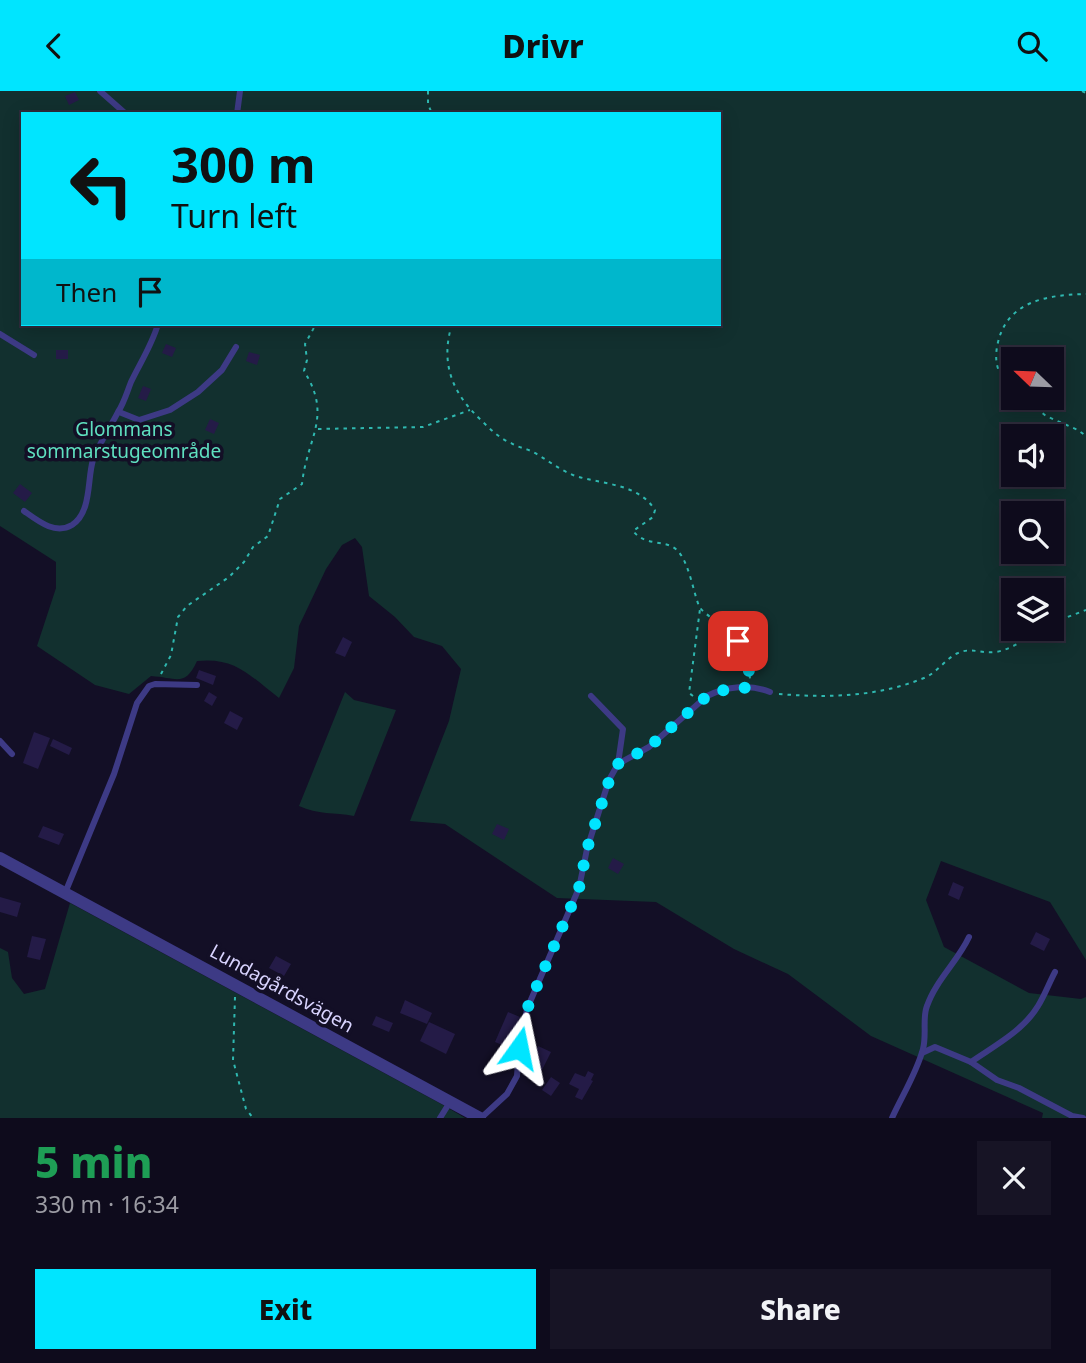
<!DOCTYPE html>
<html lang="en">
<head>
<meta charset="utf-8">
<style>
  :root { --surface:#0e0b1c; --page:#171425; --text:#f1f3f6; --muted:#9b9ba3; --line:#2e2b3b; --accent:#00e5ff }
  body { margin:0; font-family:"Noto Sans",sans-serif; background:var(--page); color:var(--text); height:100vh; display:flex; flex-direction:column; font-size:26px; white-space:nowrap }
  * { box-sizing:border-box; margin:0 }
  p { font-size:23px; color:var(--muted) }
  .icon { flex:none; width:38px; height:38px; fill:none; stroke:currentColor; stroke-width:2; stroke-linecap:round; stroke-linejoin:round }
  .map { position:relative; height:1027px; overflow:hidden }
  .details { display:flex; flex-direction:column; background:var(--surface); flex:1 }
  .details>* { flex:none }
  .hud { position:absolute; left:21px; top:21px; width:700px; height:214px; border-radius:0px; box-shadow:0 4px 18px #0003,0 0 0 2px var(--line); background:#00e5ff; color:#111; overflow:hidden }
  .needle { width:46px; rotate:293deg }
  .buttons { position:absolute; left:1001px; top:256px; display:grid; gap:14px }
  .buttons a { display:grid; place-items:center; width:63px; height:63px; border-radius:0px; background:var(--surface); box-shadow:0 4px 18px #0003,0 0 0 2px var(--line); font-size:35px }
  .pin { position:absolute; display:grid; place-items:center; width:60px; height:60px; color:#fff; margin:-30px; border-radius:14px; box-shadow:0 4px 10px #0006 }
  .me { position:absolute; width:77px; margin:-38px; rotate:12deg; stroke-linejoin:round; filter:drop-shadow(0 0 5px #0008) }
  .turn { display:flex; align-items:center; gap:24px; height:147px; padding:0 35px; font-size:32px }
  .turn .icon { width:91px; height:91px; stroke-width:2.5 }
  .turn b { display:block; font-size:49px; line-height:60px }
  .then { display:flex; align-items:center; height:66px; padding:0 35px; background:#0003; gap:14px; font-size:26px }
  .round { display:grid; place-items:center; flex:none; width:74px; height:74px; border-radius:0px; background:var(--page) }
  .overview { display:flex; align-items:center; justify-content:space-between; height:119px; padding:0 35px }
  h1 { font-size:42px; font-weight:800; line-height:52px; color:#1e9e55 }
  .action { display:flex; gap:14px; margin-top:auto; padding:14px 35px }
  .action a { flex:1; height:80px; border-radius:0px; background:var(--accent); color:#111; font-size:28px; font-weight:800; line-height:80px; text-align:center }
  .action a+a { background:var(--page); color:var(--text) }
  header { display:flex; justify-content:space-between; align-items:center; height:91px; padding:0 35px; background:var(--accent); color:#111; font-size:32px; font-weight:800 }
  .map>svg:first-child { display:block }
  .green { fill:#12302f; fill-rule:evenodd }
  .building { fill:#241b47 }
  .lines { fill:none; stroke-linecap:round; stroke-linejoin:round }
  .path { stroke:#2fb8b0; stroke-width:2; stroke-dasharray:3.5 5; stroke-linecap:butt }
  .lane { stroke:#3d3a85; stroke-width:6 }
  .street { stroke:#3d3a85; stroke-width:12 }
  .route { stroke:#00e5ff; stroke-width:12; stroke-dasharray:0 21.6 }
  .labels { text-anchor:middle; stroke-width:7; stroke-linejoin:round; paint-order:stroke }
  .park-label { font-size:19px; fill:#5fe0c0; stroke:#130f26 }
  .street-label { font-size:19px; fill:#d9d4ff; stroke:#130f26 }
</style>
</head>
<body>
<header><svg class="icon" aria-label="back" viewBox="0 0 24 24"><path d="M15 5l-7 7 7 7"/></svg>Drivr<svg class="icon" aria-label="search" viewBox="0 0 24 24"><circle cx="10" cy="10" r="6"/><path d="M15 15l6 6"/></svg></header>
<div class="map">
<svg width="1086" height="1027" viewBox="0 0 1086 1027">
  <rect width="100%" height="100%" fill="#130f26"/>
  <g class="green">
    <path d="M0,0H1086V869L1050,811L941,770L926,809L944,856L1029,902L1081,908L1086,906V1027H1042L1043,1022L871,945L788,883L734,858L656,811L557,807L445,733L410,730L449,630L461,578L442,555L414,546L395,526L369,505L362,456L355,447L342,454L326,478L299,535L294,577L279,607C250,585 236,566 197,570C185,596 178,587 151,585L129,603L95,594L37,555L56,497V471L0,435ZM23,23H719V233H23ZM1013,268H1052V306H1013ZM1013,345H1052V383H1013ZM1013,422H1052V460H1013ZM1013,499H1052V537H1013Z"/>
    <path d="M345,601L354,609L396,619L354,725C334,721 318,724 299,715Z"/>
    <path d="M70,812L443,1014L465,1027H0V857L8,861L12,887L24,903L45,898Z"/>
  </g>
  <g class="building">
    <path d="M75,1L79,9L69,14L65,5Z"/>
    <path d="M166,253L176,257L172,266L162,262Z"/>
    <rect x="56" y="259" width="12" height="9"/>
    <path d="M249,261L260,264L257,274L246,270Z"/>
    <path d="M143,295L151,298L146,310L138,307Z"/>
    <path d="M210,328L219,332L214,343L205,339Z"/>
    <path d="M20,393L32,402L25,411L13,402Z"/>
    <path d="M343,546L352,551L345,566L335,562Z"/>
    <path d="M199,579L216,585L213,594L196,587Z"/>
    <path d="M209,601L217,606L212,615L204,610Z"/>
    <path d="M230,620L243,627L237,639L224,632Z"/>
    <path d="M34,641L50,647L38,678L23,672Z"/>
    <path d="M53,648L72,657L69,664L50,655Z"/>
    <path d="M497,733L509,738L504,749L492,743Z"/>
    <path d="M43,735L64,743L59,754L38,746Z"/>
    <path d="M613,767L624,773L618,783L608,777Z"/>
    <path d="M953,791L964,796L959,809L948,804Z"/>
    <path d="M0,806L21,812L17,826L0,821Z"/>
    <path d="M1036,841L1050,848L1044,860L1030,853Z"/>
    <path d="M32,845L46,848L40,869L27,866Z"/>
    <path d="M276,865L291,873L284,885L269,877Z"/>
    <path d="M405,909L432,922L427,933L400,922Z"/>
    <path d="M508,921L520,926L509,957L495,951Z"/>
    <path d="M376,925L393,932L389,941L372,934Z"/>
    <path d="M429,931L455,943L446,963L420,950Z"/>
    <path d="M538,955L551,961L539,985L527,979Z"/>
    <path d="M588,980L594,983L591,989L593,990L582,1009L575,1006L579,998L569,993L575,982L585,986Z"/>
    <path d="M551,986L560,992L551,1005L542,999Z"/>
  </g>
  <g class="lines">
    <g class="path">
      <path d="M428,0V13L432,23"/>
      <path d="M1082,0L1086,2"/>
      <path d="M452,233C440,272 452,302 481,329C490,338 499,347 511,352C517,356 524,357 531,360C545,367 558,378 573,384C601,394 637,391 655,419L653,426L633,440C646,456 665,448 677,459C689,471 693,500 699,515C702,521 710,525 715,530C735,547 748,560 750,588"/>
      <path d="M1013,298C999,286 994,274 997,256C1005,210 1046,204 1086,203"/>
      <path d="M1023,306L1046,325L1078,339L1086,345"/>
      <path d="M318,338L423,336L470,319"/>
      <path d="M1052,532L1086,519"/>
      <path d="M161,583L171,564L178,526L187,515L229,486L244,471L253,456L268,445L280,408L302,393C307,346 333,326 304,280L307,269L305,253L316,233"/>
      <path d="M779,603C828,607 877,606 924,587C937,582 946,567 958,562C971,556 982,563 995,561C1012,559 1029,545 1044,537"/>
      <path d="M693,605L689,602L700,518"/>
      <path d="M235,906L233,969L246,1018L253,1027"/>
    </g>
    <g class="lane">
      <path d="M100,0L126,23"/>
      <path d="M237,23L240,0"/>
      <path d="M0,243L34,264"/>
      <path d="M119,321L139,329L170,319L198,301L222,279L236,256"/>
      <path d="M24,420C38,430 55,444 72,434C92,421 87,388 93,369C99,352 110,337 118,321C124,312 127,301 131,291C140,272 152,254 158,233"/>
      <path d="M0,650L12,663"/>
      <path d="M618,673L649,656L707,605C727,595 750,593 770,601"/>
      <path d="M65,802L114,683L137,612L149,595L155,593L197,594"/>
      <path d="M1055,881C1049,892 1045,904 1038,915C1023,940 994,955 971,971L997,989L1019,997L1072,1025L1083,1027"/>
      <path d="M922,962L935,956L971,971"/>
      <path d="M440,1027L450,1011"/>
      <path d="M481,1027L507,1003L517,985L519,957L527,918L579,797L587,758L609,689L618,673L623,638L591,605"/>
      <path d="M892,1027C902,1005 917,981 923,958C927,943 922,927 927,915C936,889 958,870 969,846"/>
    </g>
    <path class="street" d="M0,767L480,1027"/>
  </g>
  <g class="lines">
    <path class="route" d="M519,957L527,918L579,797L587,758L609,690L618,673L649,656L707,605L718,600L750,596L748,568L738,550"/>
  </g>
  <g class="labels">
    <g class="park-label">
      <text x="124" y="345">Glommans<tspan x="124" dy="22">sommarstugeområde</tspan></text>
    </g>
    <g class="street-label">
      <text transform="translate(282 897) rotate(29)" y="7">Lundagårdsvägen</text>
    </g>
  </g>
</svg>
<div class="buttons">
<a><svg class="needle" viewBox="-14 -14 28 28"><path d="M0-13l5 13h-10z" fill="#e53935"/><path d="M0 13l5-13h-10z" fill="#9b9ba3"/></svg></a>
<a><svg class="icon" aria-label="sound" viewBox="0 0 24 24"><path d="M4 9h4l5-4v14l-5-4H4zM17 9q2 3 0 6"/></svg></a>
<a><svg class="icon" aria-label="search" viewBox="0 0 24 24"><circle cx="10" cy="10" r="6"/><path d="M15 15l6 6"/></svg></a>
<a><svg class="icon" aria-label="layers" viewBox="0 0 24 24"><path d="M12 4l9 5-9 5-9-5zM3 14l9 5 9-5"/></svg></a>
</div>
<div class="pin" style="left:738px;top:550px;background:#d93025"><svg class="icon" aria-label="arrive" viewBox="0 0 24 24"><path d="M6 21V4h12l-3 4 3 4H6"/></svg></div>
<svg class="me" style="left:519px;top:957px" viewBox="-20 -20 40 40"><path d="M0-17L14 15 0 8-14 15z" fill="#00e5ff" stroke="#fff" stroke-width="4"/></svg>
<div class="hud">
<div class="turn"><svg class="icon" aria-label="left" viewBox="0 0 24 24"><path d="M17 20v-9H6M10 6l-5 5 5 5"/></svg><div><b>300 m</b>Turn left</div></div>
<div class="then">Then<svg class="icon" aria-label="arrive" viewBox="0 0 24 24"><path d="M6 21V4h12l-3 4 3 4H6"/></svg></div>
</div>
</div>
<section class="details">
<div class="overview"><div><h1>5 min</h1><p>330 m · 16:34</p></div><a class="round"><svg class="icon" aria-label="close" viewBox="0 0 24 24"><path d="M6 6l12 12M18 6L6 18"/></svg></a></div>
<div class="action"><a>Exit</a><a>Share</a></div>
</section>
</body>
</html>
